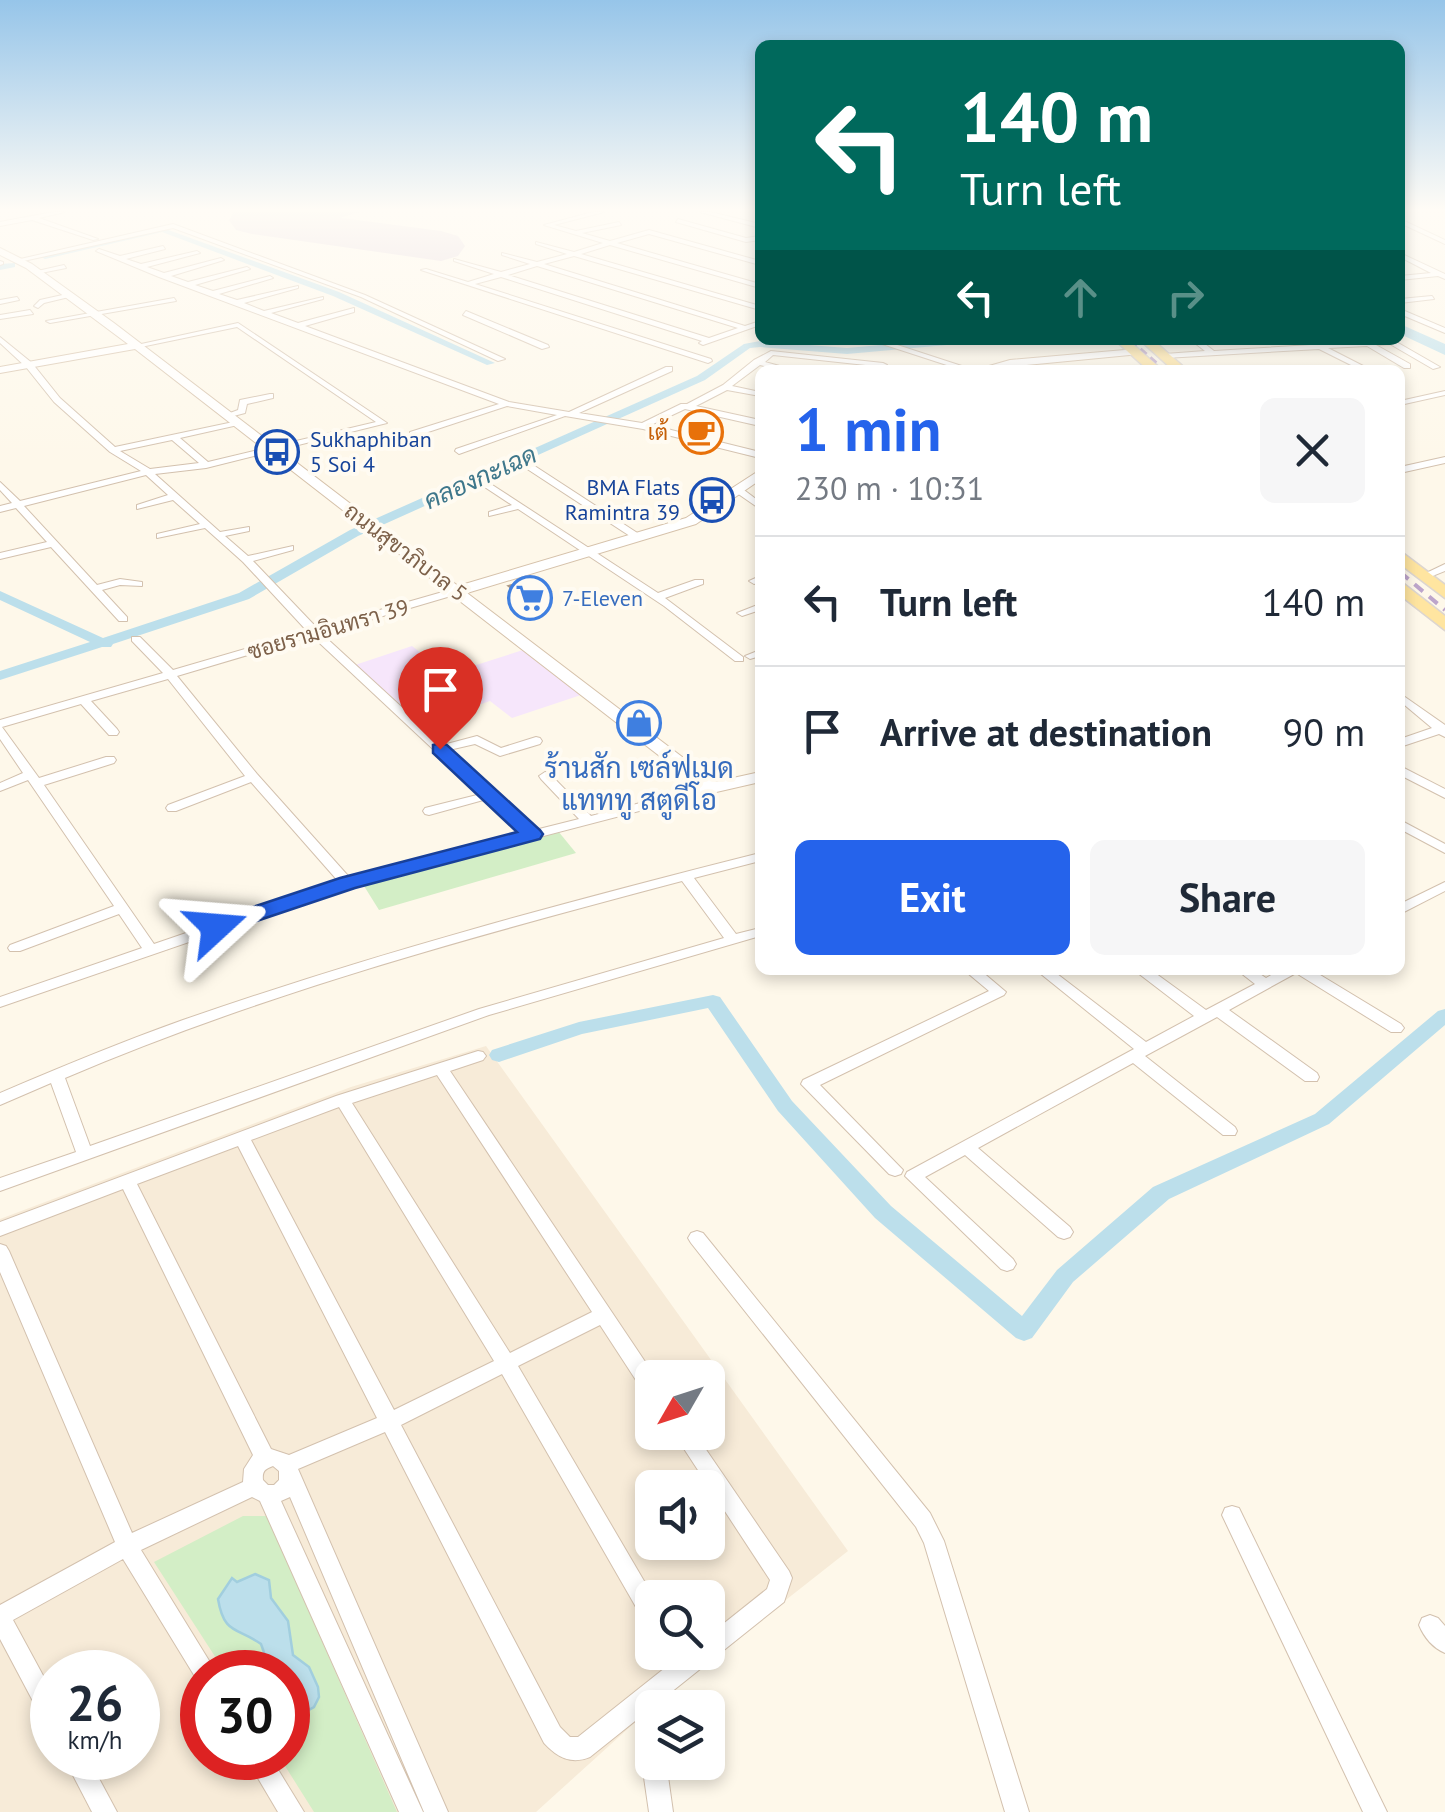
<!DOCTYPE html>
<html lang="en">
<head>
<meta charset="utf-8">
<style>
  :root { --surface:#fff; --page:#f6f6f7; --text:#1f2937; --muted:#747a83; --line:#e0e1e3; --accent:#2563eb }
  body { margin:0; font-family:"PT Sans",Sarabun,sans-serif; background:var(--page); color:var(--text); height:100vh; display:flex; flex-direction:column; font-size:38px; white-space:nowrap }
  * { box-sizing:border-box; margin:0 }
  p { font-size:32px; color:var(--muted) }
  .icon { flex:none; width:55px; height:55px; fill:none; stroke:currentColor; stroke-width:2; stroke-linecap:round; stroke-linejoin:round }
  .map { position:relative; flex:1; overflow:hidden }
  .panel { position:absolute; left:755px; top:365px; width:650px; height:610px; display:flex; flex-direction:column; background:var(--surface); border-radius:15px; box-shadow:0 5px 15px #0003 }
  .panel>* { flex:none }
  .hud { position:absolute; left:755px; top:40px; width:650px; height:305px; border-radius:15px; box-shadow:0 5px 15px #0003; background:#00695c; color:#fff; overflow:hidden }
  .needle { width:65px; rotate:231deg }
  .fabs { position:absolute; left:635px; top:1360px; display:grid; gap:20px }
  .fabs a { display:grid; place-items:center; width:90px; height:90px; border-radius:15px; background:var(--surface); box-shadow:0 5px 15px #0003; font-size:50px }
  .speed { position:absolute; left:30px; top:1650px; display:flex; gap:20px; font-size:50px; font-weight:700; text-align:center }
  .speed>* { display:grid; place-content:center; width:130px; height:130px; border-radius:50%; background:var(--surface); box-shadow:0 5px 15px #0003; line-height:1 }
  .speed small { font-size:25px; font-weight:400 }
  .speed .limit { border:15px solid #d22; background:#fff; color:#111 }
  .pin { position:absolute; display:grid; place-items:center; width:85px; height:85px; color:#fff; margin:-102px -42px; border-radius:50% 50% 50% 0; rotate:-45deg; box-shadow:0 0 10px #0007 }
  .pin .icon { rotate:45deg }
  .me { position:absolute; width:110px; margin:-55px; rotate:71deg; stroke-linejoin:round; filter:drop-shadow(0 0 8px #0008) }
  .turn { display:flex; align-items:center; gap:35px; height:210px; padding:0 40px; font-size:45px }
  .turn .icon { width:130px; height:130px; stroke-width:2.5 }
  .turn b { display:block; font-size:70px; line-height:85px }
  .lanes { display:flex; align-items:center; height:95px; padding:0 40px; background:#0003; justify-content:center; gap:50px; direction:ltr }
  .lanes .off { opacity:.35 }
  .round { display:grid; place-items:center; flex:none; width:105px; height:105px; border-radius:15px; background:var(--page) }
  .headline { display:flex; align-items:center; justify-content:space-between; height:170px; padding:0 40px }
  h1 { font-size:60px; font-weight:700; line-height:75px; color:var(--accent) }
  .button { display:flex; gap:20px; margin-top:auto; padding:20px 40px }
  .button a { flex:1; height:115px; border-radius:15px; background:var(--accent); color:#fff; font-size:40px; font-weight:700; line-height:115px; text-align:center }
  .button a+a { background:var(--page); color:var(--text) }
  ul { padding:0; list-style:none }
  li { display:flex; align-items:center; gap:30px; height:130px; padding:0 40px; border-top:2px solid var(--line) }
  li div { flex:1 }
  li b { display:block; font-size:38px }
  li em { font-style:normal }
  .map>svg:first-child { display:block }
  .residential { fill:#f7ebd8; fill-rule:evenodd }
  .education { fill:#f6e6fb }
  .green { fill:#d3eec6 }
  .water { fill:#bcdfeb; stroke:#a1cede; stroke-width:2.5 }
  .lines { fill:none; stroke-linecap:round; stroke-linejoin:round }
  .canal { fill:#bcdfeb; fill-rule:evenodd }
  .river { fill:#bcdfeb; fill-rule:evenodd }
  .taxiway { fill:#deceda; fill-rule:evenodd }
  .runway { fill:#deceda; fill-rule:evenodd }
  .street-casing { stroke:#d3c1ae; stroke-width:2 }
  .secondary-casing { stroke:#d6c2ab; stroke-width:2 }
  .primary-casing { stroke:#ddd6d0; stroke-width:3 }
  .street { fill:#fff; fill-rule:evenodd }
  .secondary { fill:#fff; fill-rule:evenodd }
  .primary { fill:#ffe5a0; fill-rule:evenodd }
  .rail-far1 { stroke:#bda5cb; stroke-width:2.5; stroke-dasharray:8 5; stroke-linecap:butt }
  .rail { stroke:#bda5cb; stroke-width:4; stroke-dasharray:11 8; stroke-linecap:butt }
  .wall { fill:#d4bba4 }
  .shaded-wall { fill:#ac9986 }
  .building { fill:#f6dabf; stroke:#ac9986; stroke-width:2.5 }
  .route { fill:#2563eb; stroke:#184099; stroke-width:2.5 }
  .labels { text-anchor:middle; stroke-width:8; stroke-linejoin:round; paint-order:stroke }
  .far-food-label { font-size:22px; fill:#c56008; stroke:#fffbf2; text-anchor:end }
  .far-transit-label { font-size:22px; fill:#164399; stroke:#fffbf2; text-anchor:start }
  .far-street-label { font-size:22px; fill:#7d614a; stroke:#fffbf2 }
  .far-shop-label { font-size:22px; fill:#366cbe; stroke:#fffbf2; text-anchor:start }
  .far-water-label { font-size:25px; font-style:italic; fill:#3e778b; stroke:#fffbf2 }
  .shop-label { font-size:28px; fill:#366cbe; stroke:#fffbf2 }
</style>
</head>
<body>
<div class="map">
<svg width="1445" height="1812" viewBox="0 0 1445 1812">
  <rect width="100%" height="100%" fill="#fef8ea"/>
  <path class="residential" d="M486,1046L848,1551L663,1697L536,1812H0V1219L351,1087ZM652,1378H708V1432H652ZM652,1488H708V1542H652ZM652,1598H708V1652H652ZM52,1672H138V1758H52ZM202,1672H288V1758H202Z"/>
  <path class="education" d="M412,646L448,674L523,650L581,695L512,718L490,701L423,724L355,665Z"/>
  <g class="green">
    <path d="M558,831L576,853L379,910L364,886Z"/>
    <path d="M243,1516H267L397,1812H314L280,1758H288V1672H225L154,1562Z"/>
  </g>
  <path class="water" d="M255,1574L269,1580L271,1598L288,1621L293,1655L309,1667L318,1687L319,1697L314,1707L296,1717L288,1715V1672H271L261,1644C237,1627 224,1635 218,1599L232,1578L237,1582Z"/>
  <g class="lines">
    <g class="canal">
      <path d="M163,228L339,292L495,363L487,365L333,296L162,232L45,259L41,257Z"/>
      <path d="M15,263V267L0,270V264Z"/>
      <path d="M937,340H974L969,343L847,354L760,347L750,348L705,380L358,536L249,599L113,644L111,647H102L0,680V671L90,642L0,600V591L103,638L239,593L350,530L697,376L744,344L760,341L847,348Z"/>
      <path d="M1445,346V353L1441,352V348Z"/>
      <path d="M713,995L720,997L792,1101L891,1206L1022,1316L1057,1270L1153,1187L1315,1114L1438,1011L1445,1009V1025L1329,1124L1169,1199L1073,1282L1032,1338L1024,1341L1016,1338L875,1218L778,1111L708,1008L582,1034L499,1062L492,1060L489,1055L492,1050L579,1022Z"/>
    </g>
    <path class="river" d="M1400,324L1445,344V355L1400,334Z"/>
    <path class="taxiway" d="M263,212H359L318,225L291,217L252,226L243,220Z"/>
    <path class="runway" d="M234,212H296L441,231L458,236L465,246L458,256L441,261L252,234L236,230L229,220Z"/>
    <g class="street-casing">
      <g id="street">
        <path d="M53,212H65L39,218L98,239L93,240L32,220L0,226V222Z"/>
        <path d="M593,212H604L554,225L576,231L619,222L621,225L582,233L610,241L649,230L760,261V265L649,234L617,243L760,284V288L610,245L581,254L760,306V310L574,256L544,264L745,326L760,321V325L703,345L699,343L702,341L501,277L475,284L711,359L712,361L708,363L421,270L426,269L468,282L494,274L454,261V259L501,272L530,264L502,255V253L537,262L567,254L536,244V242L574,252L603,243L544,225ZM537,266L738,328L709,338L508,275Z"/>
        <path d="M700,212H710L760,224V228Z"/>
        <path d="M678,219L746,238L760,236V240L746,242L676,222Z"/>
        <path d="M1400,219L1445,240V244L1400,223Z"/>
        <path d="M173,224L365,295L505,359L498,361L361,297L173,228L19,262L16,260Z"/>
        <path d="M163,246L165,249L126,259L141,264L197,251L200,253L147,267L164,273L221,258L224,260L171,276L188,282L247,267L250,269L195,285L213,291L270,276L273,278L219,294L237,300L298,286V288L244,303L264,311L323,297V299L271,313L298,323L354,308V312L305,326L509,402L569,412L666,367H672V371L579,413L642,423L681,404H687L723,385L754,360L771,351L883,363L887,365L880,370H871L875,366L773,355L765,362L794,370H780L760,365L732,386L760,392V396L727,390L696,406L760,420V426L685,409L651,425L760,452V458L643,429L565,416L459,454L455,451L456,449L557,415L507,406L416,436H410V432L499,404L159,277L96,251L99,249L120,256Z"/>
        <path d="M1400,253L1445,274V279L1438,276L1400,280V276L1431,273L1400,257Z"/>
        <path d="M0,261L3,262V264L0,265Z"/>
        <path d="M64,265L66,268L36,274L33,272Z"/>
        <path d="M67,294L69,297L44,303L38,308L34,306L40,300Z"/>
        <path d="M1432,296L1434,299L1400,303V299Z"/>
        <path d="M17,297L19,300L0,304V300Z"/>
        <path d="M174,298L176,301L50,323L46,321Z"/>
        <path d="M1400,309L1445,328V333L1400,314Z"/>
        <path d="M30,310L33,314L0,319V315Z"/>
        <path d="M466,311L548,345L549,347L542,349L463,315Z"/>
        <path d="M238,323L387,423L206,468L155,474L220,532L249,527V531L225,536L248,556L293,546V550L253,561L317,628L453,589H461V593L322,634L443,745L477,736L501,748L536,737L540,738L542,741L540,744L500,756L475,744L449,750L535,830L579,819L541,779L539,776L545,772L549,773L591,816L712,784L718,788L716,791L352,886L0,1007V997L142,948L119,914L20,951H10L8,948L10,945L114,906L28,780L0,791V783L23,773L0,739V720L163,673L132,641V637H140L173,670L307,631L243,562L205,528L157,538V534L200,524L173,500L137,509V505L168,495L146,475L24,506L97,585L120,579L142,582V586L120,585L102,590L127,617V621H119L51,547L0,559V553L47,542L16,508L0,512V506L12,503L0,490V482L20,501L141,471L110,452L54,402L26,367L0,343V337L32,363L60,398L115,447L238,421V425L180,438L208,462L376,422L237,327L136,348L132,346ZM172,440L199,463L150,469L120,451ZM312,636L481,794L425,808L423,811L425,814L429,815L487,799L524,833L350,878L257,774L177,676ZM168,679L245,776L168,805L166,808L168,811H176L251,782L338,881L154,944L44,785L114,763L116,760L114,757H106L39,778L2,727L81,704L109,735H117L119,732L117,729L91,701Z"/>
        <path d="M870,340H882L974,370H962Z"/>
        <path d="M1191,340H1200L1214,351L1393,340L1440,367L1433,369L1390,344L1376,345L1410,364V368H1404L1367,346L1328,348L1371,370H1361L1319,349L1165,358L1161,356L1165,354L1205,351Z"/>
        <path d="M1445,391V395L1400,405V401Z"/>
        <path d="M270,394H273V398L247,404L245,413L226,418L222,416L238,410L240,400Z"/>
        <path d="M528,453L535,455L527,461L642,536V540H636L518,463V459Z"/>
        <path d="M1445,457V463L1400,473V467Z"/>
        <path d="M480,477L658,593L695,580H703V584L665,598L743,657V661H735L664,606L518,509L489,516V512L512,505L477,482V478Z"/>
        <path d="M734,487H740L760,502V509L734,491Z"/>
        <path d="M1445,564V571L1425,579L1420,576Z"/>
        <path d="M760,576V582L754,584L749,581Z"/>
        <path d="M760,604V610L742,616L737,613Z"/>
        <path d="M760,650V656L750,659L745,656Z"/>
        <path d="M1405,697L1445,725V737L1439,734L1400,747V739L1432,728L1401,702L1400,699Z"/>
        <path d="M1400,766L1445,789V798L1400,775Z"/>
        <path d="M1400,820L1445,844V853L1400,829Z"/>
        <path d="M760,853V861L694,878L736,934L760,928V936L489,1015L0,1191V1178L76,1152L51,1083L0,1105V1093C61,1067 121,1042 183,1020C372,954 566,902 760,853ZM682,881L724,938L479,1009L90,1146L65,1078C264,993 474,936 682,881Z"/>
        <path d="M1445,882V891L1400,914V904Z"/>
        <path d="M964,970H980L1006,992L1004,995L820,1085L903,1170L901,1174L895,1176L889,1174L801,1084L803,1080L989,991Z"/>
        <path d="M1036,970H1052L1146,1042L1194,1016L1134,970H1151L1206,1010L1255,984L1237,970H1254L1266,978L1280,970H1312L1401,1024L1404,1028L1401,1032H1391L1296,973L1229,1010L1317,1073L1319,1077L1317,1081H1305L1217,1017L1145,1056L1235,1127L1237,1131L1235,1135H1223L1133,1063L978,1148L1070,1227L1073,1232L1070,1237L1064,1239L1058,1237L965,1155L925,1177L1013,1259L1016,1264L1013,1269L1007,1271L1001,1269L905,1176L907,1172L1134,1049Z"/>
        <path d="M478,1051L483,1052L486,1056L483,1060L450,1071L656,1378H652V1396L645,1394L600,1325L518,1366L654,1598L652,1624L644,1621L502,1374L401,1425L560,1727L570,1737H578L685,1652H708V1636L767,1589L770,1580L673,1432H694L789,1571L792,1578L784,1602L590,1757C571,1765 557,1757 544,1743L385,1432L298,1469L448,1812H424L290,1497L281,1501L423,1812H399L260,1501L252,1497L141,1550L216,1672H202V1682L197,1680L123,1559L13,1620L52,1692V1725L44,1722L0,1639V1605L115,1542L0,1272V1244L6,1246L9,1251L132,1533L243,1482L244,1469L253,1455L123,1189L0,1236V1222L336,1096ZM437,1075L592,1312L510,1353L352,1103ZM339,1107L494,1361L394,1410L251,1140ZM238,1146L377,1418L289,1455L271,1449L137,1184ZM273,1466L279,1471V1480L274,1485H268L263,1480C262,1471 265,1469 273,1466Z"/>
        <path d="M697,1231L703,1233L930,1513L944,1541L1029,1812H1005L924,1543L916,1527L691,1243L688,1238L691,1233Z"/>
        <path d="M1232,1506L1239,1508L1387,1812H1363L1222,1515L1225,1508Z"/>
        <path d="M1430,1615L1438,1618L1445,1626V1653C1433,1648 1424,1637 1419,1625L1422,1618Z"/>
        <path d="M650,1724L652,1726V1762H666L673,1812H649L638,1736L642,1728Z"/>
        <path d="M64,1758H88L117,1812H92Z"/>
        <path d="M246,1758H271L304,1812H278Z"/>
      </g>
    </g>
    <g class="secondary-casing">
      <g id="secondary">
        <path d="M0,248L32,264L114,323L458,586L686,518L760,470V480L696,524L467,593L715,782L760,772V782L712,793L706,792L135,349L0,373V367L128,344L26,268L0,255Z"/>
        <path d="M1136,349L1141,352L1140,354L975,370L1010,360Z"/>
      </g>
    </g>
    <g class="primary-casing">
      <g id="primary">
        <path d="M1115,340H1128L1162,370H1148Z"/>
        <path d="M1140,340H1153L1187,370H1173Z"/>
        <path d="M1400,551L1445,585V598L1400,564Z"/>
        <path d="M1400,581L1445,616V630L1400,595Z"/>
      </g>
    </g>
    <use href="#street" class="street"/>
    <use href="#secondary" class="secondary"/>
    <use href="#primary" class="primary"/>
    <path class="rail-far1" d="M1131,340L1165,370"/>
    <path class="rail" d="M1400,572L1445,610"/>
  </g>
  <path class="wall" d="M509,586L550,591L551,600L525,607L510,595Z"/>
  <path class="shaded-wall" d="M550,591L551,600L525,607V598Z"/>
  <path class="building" d="M534,579L550,591L525,598L509,586Z"/>
  <linearGradient id="sky" x2="0" y2="1"><stop stop-color="#96c5e9"/><stop offset="0.45" stop-color="#fffcf6"/><stop offset="1" stop-color="#fffcf6" stop-opacity="0"/></linearGradient>
  <rect width="1445" height="466" fill="url(#sky)"/>
  <path class="route" d="M440,743L447,745L540,830L543,834L540,839L355,888L224,932H208L204,927L208,922L340,878L517,832L433,753V745Z"/>
  <defs>
    <g id="cafe-ring" transform="scale(2.25)"><circle r="9.5" fill="#fffbf2" stroke="#e8710a" stroke-width="1.5"/><path d="M-5.5-4.5H6V0H3Q3 3.5 0 3.5H-2.5Q-5.5 3.5-5.5 0ZM3-3.2v2h1.7v-2ZM-6 4.5H4V6H-6Z" fill="#e8710a"/></g>
    <g id="bus-ring" transform="scale(2.25)"><circle r="9.5" fill="#fffbf2" stroke="#1a4fb4" stroke-width="1.5"/><path d="M-5-6H5V4H4V6H2V4H-2V6H-4V4H-5ZM-3.5-4V0h7V-4ZM-3.5 1.2v1.5H-2V1.2ZM2 1.2v1.5H3.5V1.2Z" fill="#1a4fb4"/></g>
    <g id="supermarket-ring" transform="scale(2.25)"><circle r="9.5" fill="#fffbf2" stroke="#3f7fe0" stroke-width="1.5"/><path d="M-6-5.5h2.5l.6 2H6L4.5 2H-2.5L-4.4-4H-6ZM-1.5 3.2a1.3 1.3 0 1 0 .1 0ZM3 3.2a1.3 1.3 0 1 0 .1 0Z" fill="#3f7fe0"/></g>
    <g id="shop-ring" transform="scale(2.25)"><circle r="9.5" fill="#fffbf2" stroke="#3f7fe0" stroke-width="1.5"/><path d="M-5-2.5h2.3a2.7 3.5 0 0 1 5.4 0H5L5.5 6h-11ZM-1.5-2.5h3a1.5 2.3 0 0 0-3 0Z" fill="#3f7fe0"/></g>
  </defs>
  <g fill-rule="evenodd">
    <use href="#cafe-ring" x="701" y="432"/>
    <use href="#bus-ring" x="277" y="452"/>
    <use href="#bus-ring" x="712" y="500"/>
    <use href="#supermarket-ring" x="530" y="598"/>
    <use href="#shop-ring" x="639" y="723"/>
  </g>
  <g class="labels">
    <g class="far-food-label">
      <text x="668" y="440">เต้</text>
    </g>
    <g class="far-transit-label">
      <text x="310" y="447">Sukhaphiban<tspan x="310" dy="25">5 Soi 4</tspan></text>
      <text x="680" y="495" text-anchor="end">BMA Flats<tspan x="680" dy="25">Ramintra 39</tspan></text>
    </g>
    <g class="far-street-label">
      <text transform="translate(406 552) rotate(37)" y="8">ถนนสุขาภิบาล 5</text>
      <text transform="translate(328 629) rotate(-16)" y="8">ซอยรามอินทรา 39</text>
    </g>
    <g class="far-shop-label">
      <text x="562" y="606">7-Eleven</text>
    </g>
    <g class="far-water-label">
      <text transform="translate(480 477) rotate(-24)" y="9">คลองกะเฉด</text>
    </g>
    <g class="shop-label">
      <text x="639" y="778">ร้านสัก เซล์ฟเมด<tspan x="639" dy="32">แทททู สตูดีโอ</tspan></text>
    </g>
  </g>
</svg>
<div class="fabs">
<a><svg class="needle" viewBox="-14 -14 28 28"><path d="M0-13l5 13h-10z" fill="#e53935"/><path d="M0 13l5-13h-10z" fill="#747a83"/></svg></a>
<a><svg class="icon" aria-label="sound" viewBox="0 0 24 24"><path d="M4 9h4l5-4v14l-5-4H4zM17 9q2 3 0 6"/></svg></a>
<a><svg class="icon" aria-label="search" viewBox="0 0 24 24"><circle cx="10" cy="10" r="6"/><path d="M15 15l6 6"/></svg></a>
<a><svg class="icon" aria-label="layers" viewBox="0 0 24 24"><path d="M12 4l9 5-9 5-9-5zM3 14l9 5 9-5"/></svg></a>
</div>
<div class="speed"><div>26<small>km/h</small></div><div class="limit">30</div></div>
<div class="pin" style="left:440px;top:749px;background:#d93025"><svg class="icon" aria-label="arrive" viewBox="0 0 24 24"><path d="M6 21V4h12l-3 4 3 4H6"/></svg></div>
<svg class="me" style="left:216px;top:927px" viewBox="-20 -20 40 40"><path d="M0-17L14 15 0 8-14 15z" fill="#2563eb" stroke="#fff" stroke-width="4"/></svg>
<div class="hud">
<div class="turn"><svg class="icon" aria-label="left" viewBox="0 0 24 24"><path d="M17 20v-9H6M10 6l-5 5 5 5"/></svg><div><b>140 m</b>Turn left</div></div>
<div class="lanes"><svg class="icon" aria-label="left" viewBox="0 0 24 24"><path d="M17 20v-9H6M10 6l-5 5 5 5"/></svg><svg class="icon off" aria-label="ahead" viewBox="0 0 24 24"><path d="M12 20V5M6 11l6-6 6 6"/></svg><svg class="icon off" aria-label="right" viewBox="0 0 24 24"><path d="M7 20v-9h11M14 6l5 5-5 5"/></svg></div>
</div>
<section class="panel">
<div class="headline"><div><h1>1 min</h1><p>230 m · 10:31</p></div><a class="round"><svg class="icon" aria-label="close" viewBox="0 0 24 24"><path d="M6 6l12 12M18 6L6 18"/></svg></a></div>
<ul>
<li><svg class="icon" aria-label="left" viewBox="0 0 24 24"><path d="M17 20v-9H6M10 6l-5 5 5 5"/></svg><div><b>Turn left</b></div><em>140 m</em></li>
<li><svg class="icon" aria-label="arrive" viewBox="0 0 24 24"><path d="M6 21V4h12l-3 4 3 4H6"/></svg><div><b>Arrive at destination</b></div><em>90 m</em></li>
</ul>
<div class="button"><a>Exit</a><a>Share</a></div>
</section>
</div>
</body>
</html>
